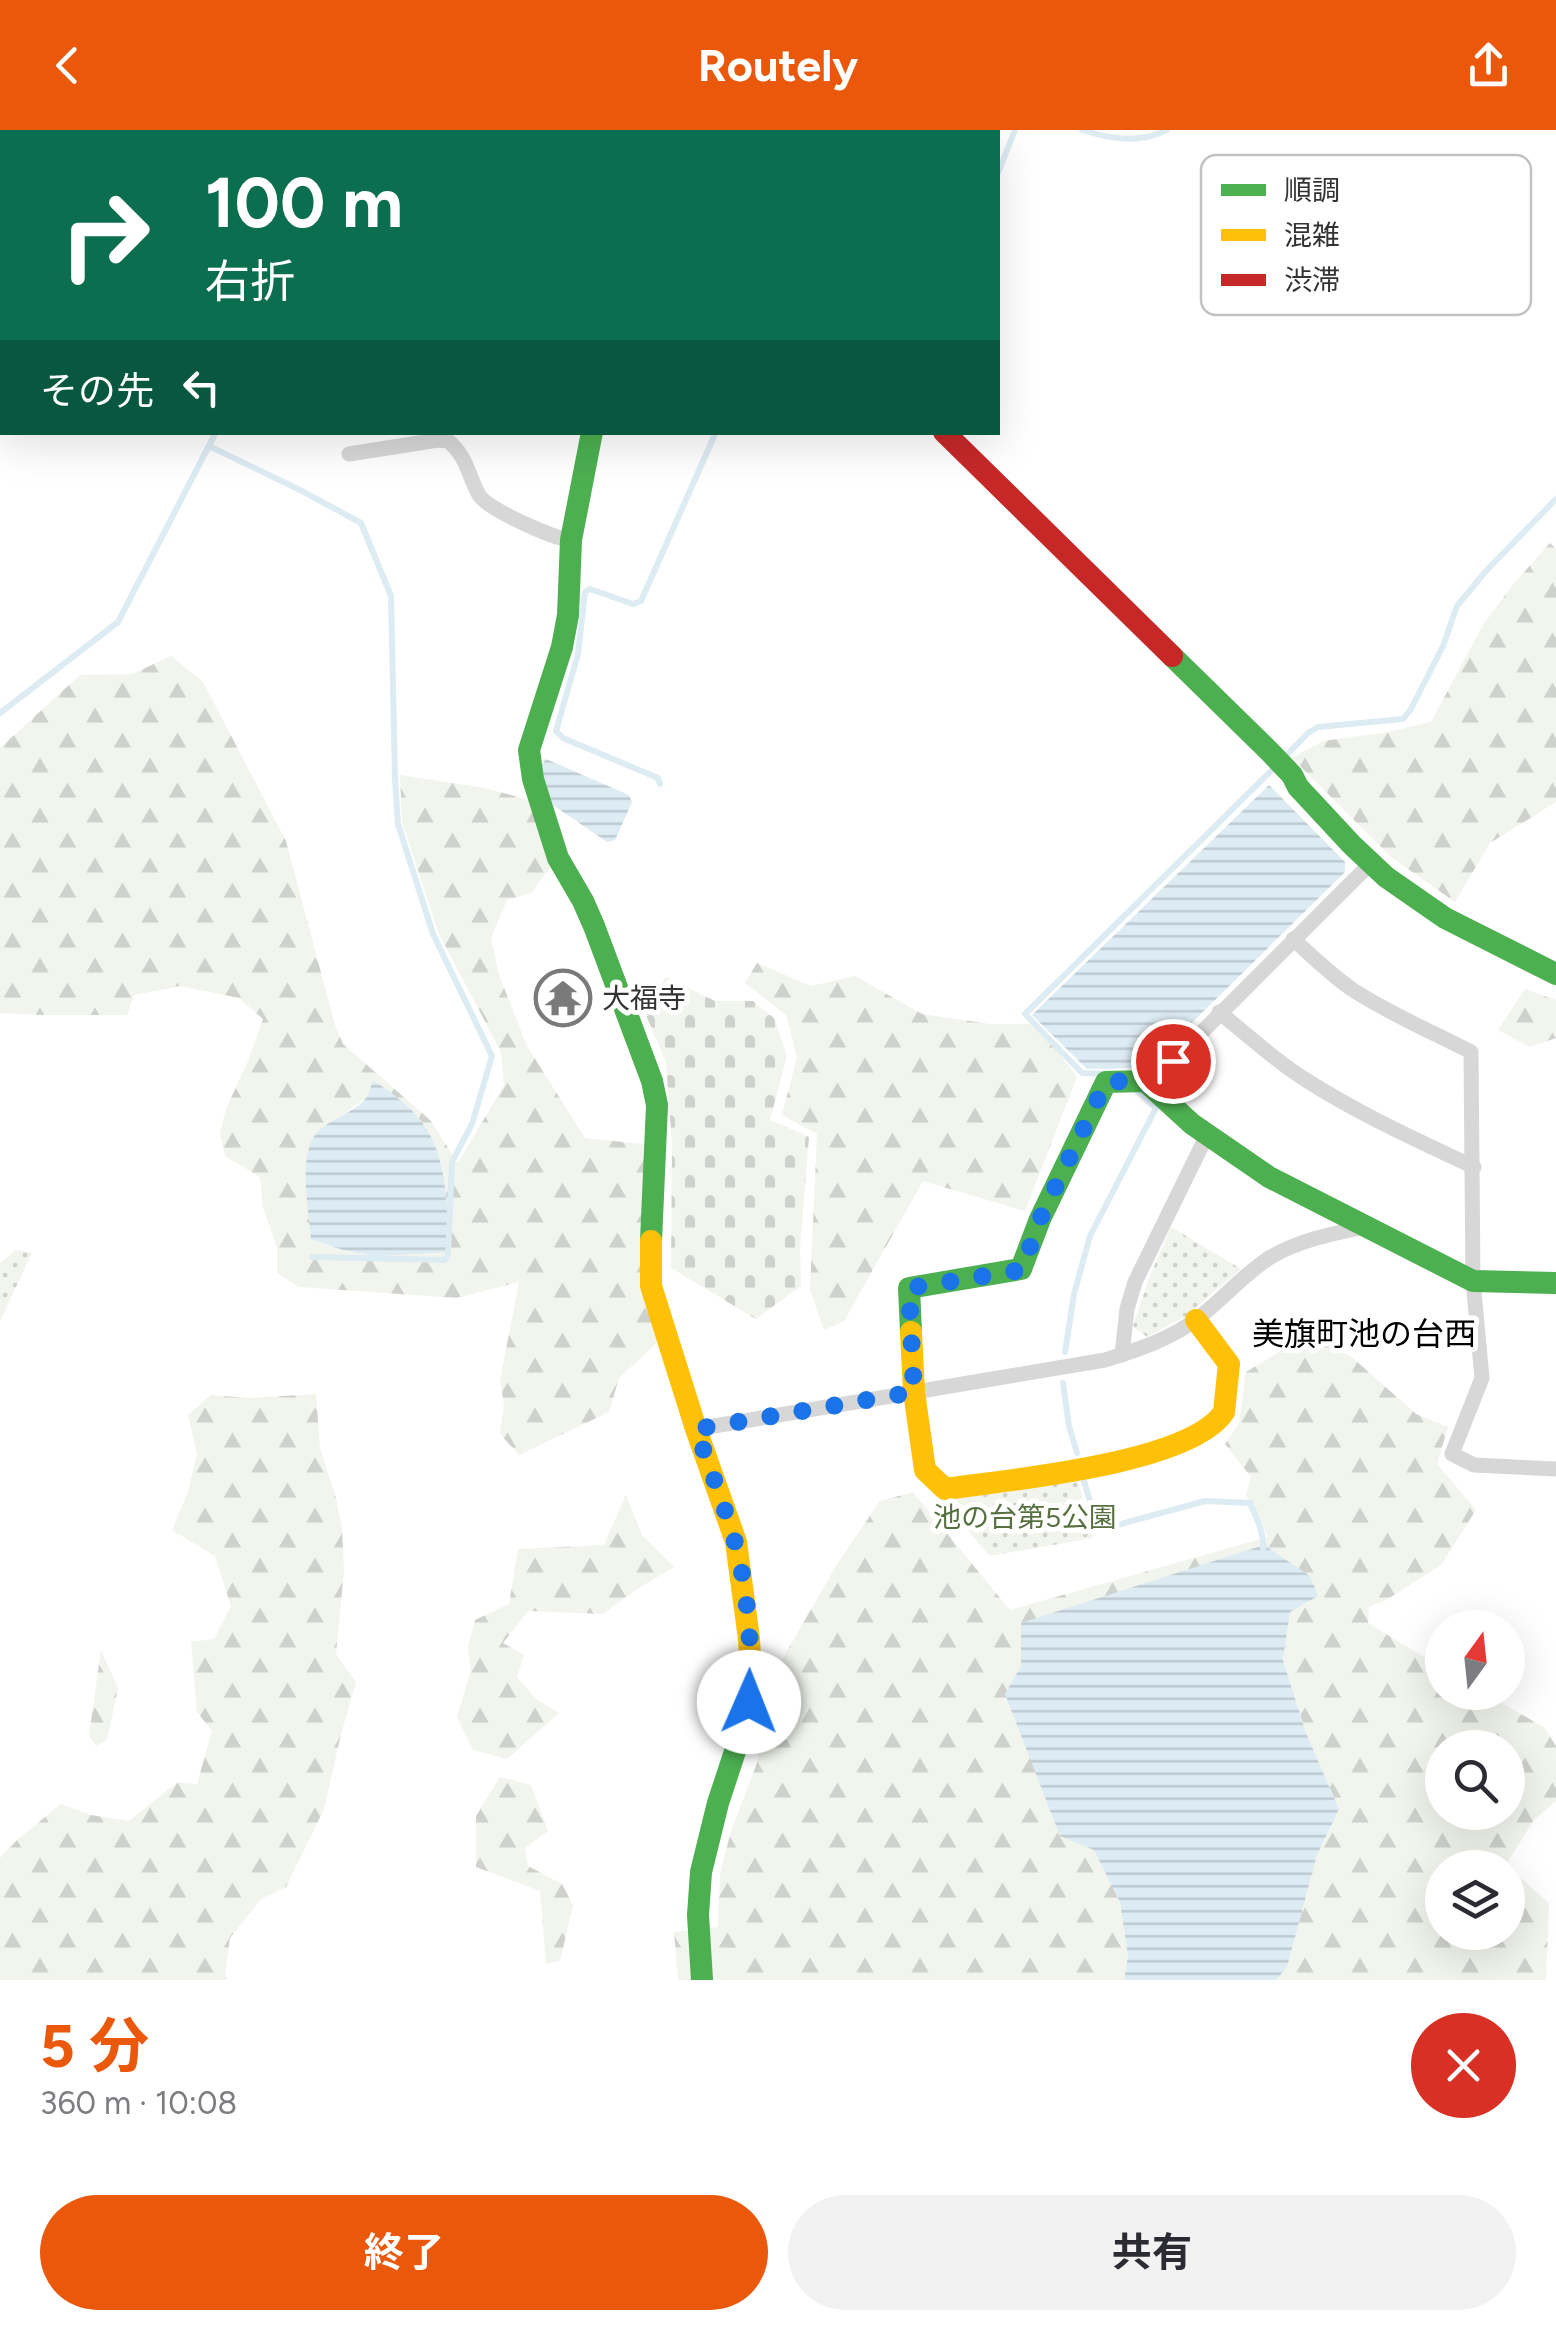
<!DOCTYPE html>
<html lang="ja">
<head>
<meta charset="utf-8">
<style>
  :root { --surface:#fff; --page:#f2f2f3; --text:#2b2b33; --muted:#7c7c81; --accent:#ea580c }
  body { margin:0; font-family:Figtree,"Noto Sans JP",sans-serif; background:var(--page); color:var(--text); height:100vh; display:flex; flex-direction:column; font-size:38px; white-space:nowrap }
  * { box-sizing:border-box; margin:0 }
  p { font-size:32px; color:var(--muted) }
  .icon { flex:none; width:55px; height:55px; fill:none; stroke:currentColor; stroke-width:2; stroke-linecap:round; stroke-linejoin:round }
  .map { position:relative; height:1850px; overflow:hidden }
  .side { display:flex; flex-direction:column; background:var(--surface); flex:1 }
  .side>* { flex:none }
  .hud { position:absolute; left:0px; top:0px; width:1000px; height:305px; box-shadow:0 10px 40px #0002; background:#0b6e4f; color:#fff; overflow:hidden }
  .needle { width:65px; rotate:15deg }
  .controls { position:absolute; left:1425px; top:1480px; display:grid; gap:20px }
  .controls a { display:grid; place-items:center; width:100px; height:100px; border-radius:50%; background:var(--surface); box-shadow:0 10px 40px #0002; font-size:50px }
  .pin { position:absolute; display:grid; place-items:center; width:85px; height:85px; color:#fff; margin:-42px; border:5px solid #fff; border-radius:50%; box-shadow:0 2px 10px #0007 }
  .me { position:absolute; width:110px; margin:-55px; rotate:1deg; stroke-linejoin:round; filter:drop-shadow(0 0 8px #0008) }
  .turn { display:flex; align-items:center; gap:35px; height:210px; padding:0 40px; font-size:45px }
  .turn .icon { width:130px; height:130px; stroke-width:2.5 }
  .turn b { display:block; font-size:70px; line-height:85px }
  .then { display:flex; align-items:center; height:95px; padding:0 40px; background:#0003; gap:20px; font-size:38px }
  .round { display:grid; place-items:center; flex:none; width:105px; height:105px; border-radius:52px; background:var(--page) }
  .summary { display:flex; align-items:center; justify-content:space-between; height:170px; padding:0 40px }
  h1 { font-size:60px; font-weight:700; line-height:75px; color:var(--accent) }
  .primary-button { display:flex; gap:20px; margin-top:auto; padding:20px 40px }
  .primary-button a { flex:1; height:115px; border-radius:60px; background:var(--accent); color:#fff; font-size:40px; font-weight:700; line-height:115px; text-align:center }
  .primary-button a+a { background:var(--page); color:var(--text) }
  header { display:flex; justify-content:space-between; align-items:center; height:130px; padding:0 40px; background:var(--accent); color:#fff; font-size:45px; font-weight:700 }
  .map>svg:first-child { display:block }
  .grass { fill:url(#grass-dots) }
  .forest { fill:url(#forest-firs); fill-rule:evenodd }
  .cemetery { fill:url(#cemetery-stones) }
  .water { fill:url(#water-rules) }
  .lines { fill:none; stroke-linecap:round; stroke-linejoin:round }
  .stream { stroke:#ddebf3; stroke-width:6 }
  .street { stroke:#d7d7d7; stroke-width:15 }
  .fast { stroke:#4caf50; stroke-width:22 }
  .slow { stroke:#ffc107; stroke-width:22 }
  .jam { stroke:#c62828; stroke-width:22 }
  .route { stroke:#1a73e8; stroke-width:18; stroke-dasharray:0 32.4 }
  .labels { text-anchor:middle; stroke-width:10; stroke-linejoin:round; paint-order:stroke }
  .poi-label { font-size:28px; fill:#333; stroke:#fff; text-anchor:start }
  .park-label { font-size:28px; fill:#56703f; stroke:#fff }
  .quarter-label { font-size:32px; fill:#000; stroke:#fff }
  .key { fill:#fff; stroke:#c2c2c2; stroke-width:2.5 }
  .key-label { font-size:28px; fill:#333 }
</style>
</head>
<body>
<header><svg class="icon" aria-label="back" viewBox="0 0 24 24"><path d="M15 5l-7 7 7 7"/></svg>Routely<svg class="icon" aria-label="share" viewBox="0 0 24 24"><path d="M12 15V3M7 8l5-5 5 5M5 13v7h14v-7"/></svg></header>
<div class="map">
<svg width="1556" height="1850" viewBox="0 0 1556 1850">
  <defs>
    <pattern id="grass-dots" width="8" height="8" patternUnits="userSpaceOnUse" patternTransform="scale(2.5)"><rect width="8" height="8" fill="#f1f5ed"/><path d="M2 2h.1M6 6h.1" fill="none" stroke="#cfd2cc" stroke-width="1.8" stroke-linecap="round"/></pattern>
    <pattern id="forest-firs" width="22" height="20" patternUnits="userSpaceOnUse" patternTransform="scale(2.5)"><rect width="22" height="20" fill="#f1f5ed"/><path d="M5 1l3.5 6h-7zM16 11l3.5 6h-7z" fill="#cfd2cc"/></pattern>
    <pattern id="cemetery-stones" width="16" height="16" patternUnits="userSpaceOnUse" patternTransform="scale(2.5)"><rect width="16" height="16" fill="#f1f5ed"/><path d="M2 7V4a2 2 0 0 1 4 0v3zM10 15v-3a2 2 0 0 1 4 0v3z" fill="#cfd2cc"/></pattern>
    <pattern id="water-rules" width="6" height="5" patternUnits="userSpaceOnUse" patternTransform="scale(2.5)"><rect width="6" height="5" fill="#ddebf3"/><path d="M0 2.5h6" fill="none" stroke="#becad1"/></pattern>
  </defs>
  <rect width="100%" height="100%" fill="#fff"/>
  <g class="grass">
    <path d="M1171,1097L1241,1139L1186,1186L1147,1207L1133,1196L1149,1148Z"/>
    <path d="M16,1120L32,1123L0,1191V1133Z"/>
    <path d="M1077,1347L1093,1408L990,1426L939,1368Z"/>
  </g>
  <g class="forest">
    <path d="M1550,413L1556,419V672L1490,713L1455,772L1391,727L1292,628L1323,611L1388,602L1431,592L1483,495L1511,457Z"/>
    <path d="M171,526L203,552L286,711L335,895L343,914L430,990L458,1033L504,955L501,922L439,804L402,692L400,645L485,658L530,670L553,734L531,763L507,770L491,808L499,845L527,916L585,1008L651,1015L640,1160L661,1209L619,1248L609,1282L519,1325L500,1304L504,1274L500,1250L519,1152L457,1168L299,1157L277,1143V1118L263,1077L260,1047L225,1026L220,1003L226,979L248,931L263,889L239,868L180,856L134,865L127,885H43L0,883V618L80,545L132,544ZM373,950L399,969L422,992L376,1126L343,1120L311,1109L322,997L343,985L367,967Z"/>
    <path d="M757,833L811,856L855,846L922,884L990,894H1037L1077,947L1025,1081L923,1051L844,1191L824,1200L810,1160L817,1004L782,985L797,927L786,885L745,853Z"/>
    <path d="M1525,859L1556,870V908L1530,917L1498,900Z"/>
    <path d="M1297,1211L1337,1218L1354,1229L1416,1284L1448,1297L1437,1334L1476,1380L1441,1435L1386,1470L1369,1477L1368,1493L1442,1538V1562L1485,1563L1545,1598L1556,1616V1671L1533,1691L1506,1735L1549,1773L1546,1850H1276L1287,1837L1317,1725L1339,1679L1306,1603L1283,1530L1290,1482L1318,1466L1021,1493V1536L1094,1720L1120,1772L1128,1826L1124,1850H678L674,1802L718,1797L720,1745L731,1701L757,1633L772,1547L836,1436L880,1371L913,1362L1010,1480L1268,1407L1246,1365L1251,1347L1225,1314L1239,1293L1246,1242ZM1442,1618H1508V1682H1442ZM1442,1738H1508V1802H1442Z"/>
    <path d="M316,1264L320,1318L336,1368L342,1398L344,1441L336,1524L356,1552L341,1604L324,1679L286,1757L261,1769L230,1808L225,1843L228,1850H0V1728L17,1710L61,1674L91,1685L129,1691L178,1652L197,1654L212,1601L197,1582L191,1512L214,1509L231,1476L215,1426L172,1400L188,1362L197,1324L188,1285L211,1265L249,1268Z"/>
    <path d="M626,1365L642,1405L674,1437L637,1459L603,1484L528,1481L503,1513L524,1525L517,1547L536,1569L559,1583L507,1629L473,1620L457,1587L471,1540L468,1517L475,1490L509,1474L518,1419L604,1415Z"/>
    <path d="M101,1520L118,1558L107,1610L96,1616L89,1606Z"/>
    <path d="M500,1647L531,1655L548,1701L525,1718L528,1736L562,1754L573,1775L560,1831L546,1834L540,1761L476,1737V1686Z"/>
  </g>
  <path class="cemetery" d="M666,847L715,871H753L774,888L787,926L770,990L809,1007L800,1118L801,1156L756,1189L671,1138L672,1014L666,932L643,878Z"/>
  <g class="water">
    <path d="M546,629L629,665L632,672L615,710L607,712L553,675L540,637Z"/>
    <path d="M1269,655L1345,732V742L1146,938L1087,939L1032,885Z"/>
    <path d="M373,950C390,962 408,974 421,991C449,1027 446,1079 450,1122L376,1126L343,1120L311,1109C309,1082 299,1032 313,1008C325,988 356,985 368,965C370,960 371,955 373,950Z"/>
    <path d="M1264,1415L1310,1446L1318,1466L1290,1482L1283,1530L1306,1603L1339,1679L1317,1725L1287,1837L1276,1850H1124L1128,1826L1120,1772L1094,1720L1060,1706L1005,1564L1021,1536V1493Z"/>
  </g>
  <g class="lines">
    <g class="stream">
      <path d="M270,0V2"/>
      <path d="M1082,0C1111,9 1138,14 1167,0"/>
      <path d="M998,43L1015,0"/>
      <path d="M209,316L302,361L361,393L391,466L395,648L398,694L433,804L492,926L472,994L452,1032L448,1124L445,1130L312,1127"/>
      <path d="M0,583L118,492L216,302"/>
      <path d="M1284,628L1308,603L1318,597L1403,589L1411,579L1443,516L1457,476L1485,442L1556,369"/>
      <path d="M660,654L658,648L563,608L556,601L578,524L585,462L590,459L633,474L641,471L716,302"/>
      <path d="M1106,944L1082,943L1025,884L1275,637"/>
      <path d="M1065,1222L1074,1164L1090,1106L1156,978L1134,958"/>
      <path d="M1063,1253L1069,1296L1077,1323"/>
      <path d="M1083,1348L1099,1400L1205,1371L1250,1373C1256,1387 1265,1404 1263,1420"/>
    </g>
    <g class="street">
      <path d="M506,0L511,2"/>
      <path d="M6,2L7,0"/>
      <path d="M686,2L687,0"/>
      <path d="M0,32L2,20"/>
      <path d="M349,324L438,310L448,311C467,326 468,345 479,365C487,379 554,409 571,410"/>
      <path d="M1293,809C1313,827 1331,845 1353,860C1390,884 1432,902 1471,922L1473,1151L1482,1248L1452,1324L1474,1335L1556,1339"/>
      <path d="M1219,882C1248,905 1275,931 1306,950C1359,984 1417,1010 1474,1037"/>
      <path d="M1149,955L1371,733"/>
      <path d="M1122,1225L1127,1179L1135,1152L1207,1005"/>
      <path d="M696,1299L1105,1230C1138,1220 1170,1209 1197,1189C1222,1170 1243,1145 1269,1128C1299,1110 1332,1104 1365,1097"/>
    </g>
    <g class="fast">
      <path d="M592,302L571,410L568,485L562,517L529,620L533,649L558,728L583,771L594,796L652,951L657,975L651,1111"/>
      <path d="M1172,526L1271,623L1292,645L1298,657L1352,715L1386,747L1445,788L1556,844"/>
      <path d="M911,1202L909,1158L1021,1139L1040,1089L1106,952L1145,951L1192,994L1269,1047L1473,1151L1556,1153"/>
      <path d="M702,1850L698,1785L701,1742L718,1673L747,1585L751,1546"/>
    </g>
    <g class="slow">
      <path d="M651,1111V1156L696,1299L736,1412L749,1509L751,1546"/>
      <path d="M911,1202L914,1262L925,1340L945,1359C1007,1350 1190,1334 1224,1282L1229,1234L1196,1190"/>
    </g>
    <path class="jam" d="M944,302L1172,526"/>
  </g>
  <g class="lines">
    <path class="route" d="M749,1572C754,1530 747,1450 734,1409C723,1372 709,1336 696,1299L914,1262L909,1158L1022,1140L1040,1089L1106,952L1145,950L1149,955L1173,931"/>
  </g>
  <defs>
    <g id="temple-ring" transform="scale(2.875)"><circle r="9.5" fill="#fff" stroke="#7a7a7a" stroke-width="1.5"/><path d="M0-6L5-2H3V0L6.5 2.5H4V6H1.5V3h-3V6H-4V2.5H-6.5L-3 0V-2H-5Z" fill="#7a7a7a"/></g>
  </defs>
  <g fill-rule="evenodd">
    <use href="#temple-ring" x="563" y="868"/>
  </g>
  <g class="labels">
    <g class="poi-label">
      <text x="602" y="878">大福寺</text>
    </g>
    <g class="park-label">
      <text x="1025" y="1397">池の台第5公園</text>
    </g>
    <g class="quarter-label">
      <text x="1364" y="1215">美旗町池の台西</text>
    </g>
  </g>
  <rect x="1201" y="25" width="330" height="160" rx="15" class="key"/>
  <rect x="1221" y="54" width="45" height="12" fill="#4caf50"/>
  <rect x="1221" y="99" width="45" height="12" fill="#ffc107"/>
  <rect x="1221" y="144" width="45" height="12" fill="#c62828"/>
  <g class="key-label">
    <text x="1284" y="70">順調</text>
    <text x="1284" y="115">混雑</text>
    <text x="1284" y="160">渋滞</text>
  </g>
</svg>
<div class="controls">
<a><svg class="needle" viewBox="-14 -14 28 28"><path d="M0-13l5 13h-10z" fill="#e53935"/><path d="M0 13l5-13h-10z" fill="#7c7c81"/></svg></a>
<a><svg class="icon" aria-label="search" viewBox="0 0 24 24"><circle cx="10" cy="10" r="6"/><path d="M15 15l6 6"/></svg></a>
<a><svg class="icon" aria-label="layers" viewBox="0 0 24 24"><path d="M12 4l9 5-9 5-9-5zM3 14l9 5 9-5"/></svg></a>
</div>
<div class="pin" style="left:1173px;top:931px;background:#d93025"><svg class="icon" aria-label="arrive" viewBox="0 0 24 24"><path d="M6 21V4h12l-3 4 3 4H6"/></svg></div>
<svg class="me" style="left:749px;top:1572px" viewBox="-20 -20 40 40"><circle r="19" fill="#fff"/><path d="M0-13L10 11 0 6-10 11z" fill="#1a73e8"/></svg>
<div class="hud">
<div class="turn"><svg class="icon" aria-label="right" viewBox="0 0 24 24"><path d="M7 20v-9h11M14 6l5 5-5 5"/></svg><div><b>100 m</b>右折</div></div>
<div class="then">その先<svg class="icon" aria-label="left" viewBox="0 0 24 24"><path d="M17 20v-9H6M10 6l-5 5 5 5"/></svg></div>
</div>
</div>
<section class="side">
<div class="summary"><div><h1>5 分</h1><p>360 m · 10:08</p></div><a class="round" style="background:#d93025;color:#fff"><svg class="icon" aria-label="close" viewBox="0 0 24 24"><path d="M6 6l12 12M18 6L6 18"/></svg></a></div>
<div class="primary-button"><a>終了</a><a>共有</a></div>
</section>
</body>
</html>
